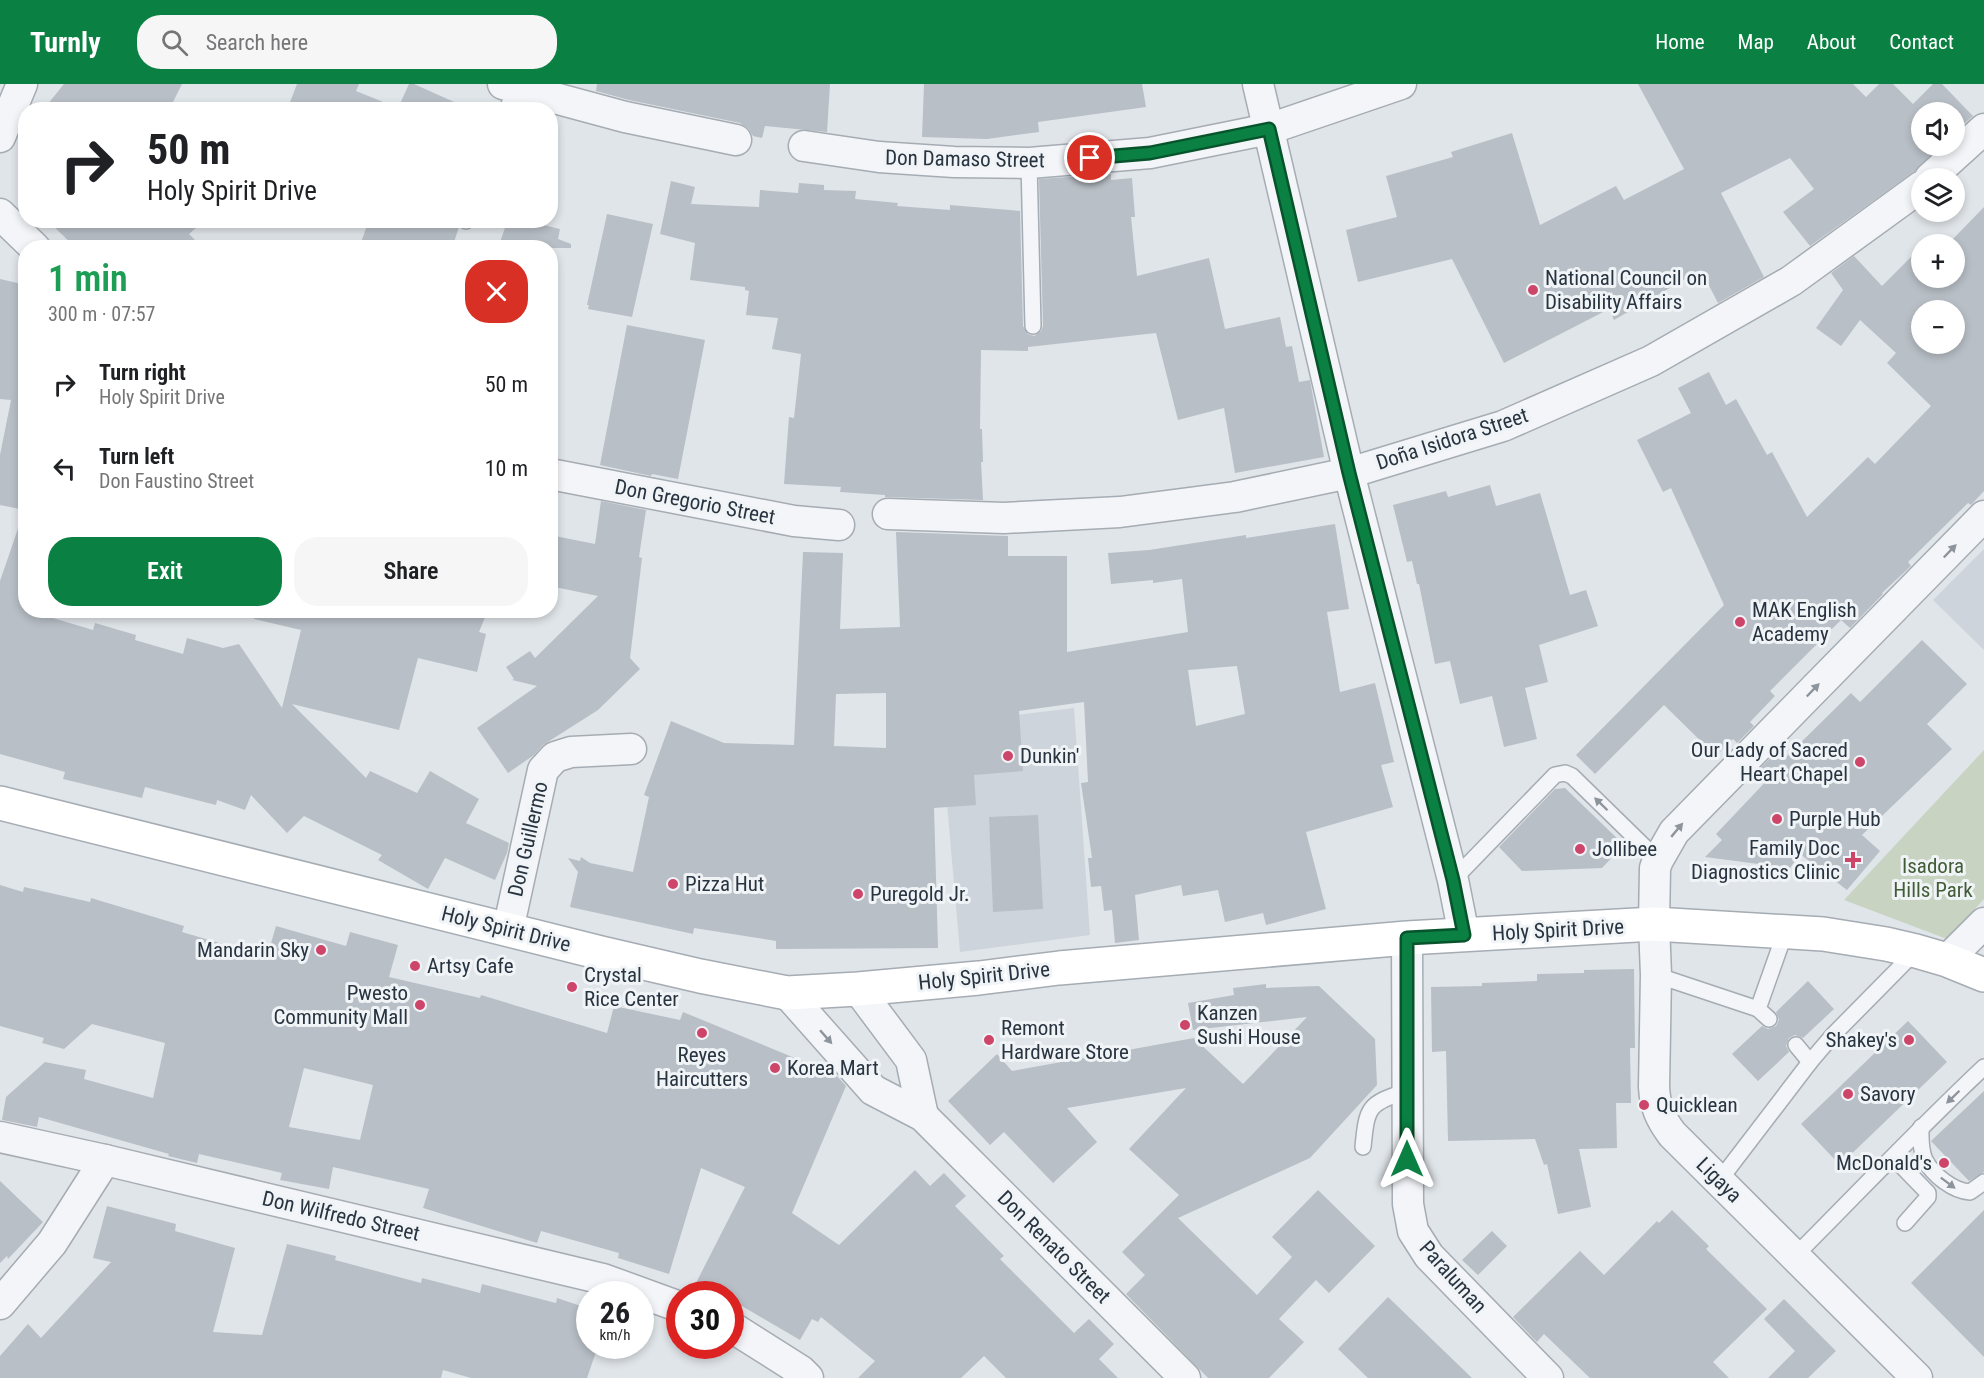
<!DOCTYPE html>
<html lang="en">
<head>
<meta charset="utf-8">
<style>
  :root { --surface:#fff; --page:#f6f6f6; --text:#202124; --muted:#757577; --accent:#0b8043 }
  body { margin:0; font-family:"Roboto Condensed",sans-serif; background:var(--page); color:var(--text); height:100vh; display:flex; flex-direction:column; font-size:22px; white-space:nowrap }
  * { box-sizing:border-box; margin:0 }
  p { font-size:20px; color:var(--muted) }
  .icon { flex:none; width:33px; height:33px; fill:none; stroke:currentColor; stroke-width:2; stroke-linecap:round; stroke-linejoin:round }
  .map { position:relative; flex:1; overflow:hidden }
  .drawer { position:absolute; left:18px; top:156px; width:540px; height:378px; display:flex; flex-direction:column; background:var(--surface); border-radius:24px; box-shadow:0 3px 9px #0003 }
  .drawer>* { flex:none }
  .top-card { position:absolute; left:18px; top:18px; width:540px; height:126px; border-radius:24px; box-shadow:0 3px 9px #0003; background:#fff; color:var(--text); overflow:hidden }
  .tools { position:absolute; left:1911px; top:18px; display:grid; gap:12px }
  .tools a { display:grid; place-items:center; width:54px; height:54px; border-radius:50%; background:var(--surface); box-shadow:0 3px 9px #0003; font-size:30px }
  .speed { position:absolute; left:576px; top:1197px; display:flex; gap:12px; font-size:30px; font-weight:700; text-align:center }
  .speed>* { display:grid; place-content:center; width:78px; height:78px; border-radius:50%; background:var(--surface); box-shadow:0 3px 9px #0003; line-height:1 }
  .speed small { font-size:15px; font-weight:400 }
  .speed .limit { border:9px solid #d22; background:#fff; color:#111 }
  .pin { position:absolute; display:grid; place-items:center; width:51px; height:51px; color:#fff; margin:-26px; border:3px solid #fff; border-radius:50%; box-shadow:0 2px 6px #0007 }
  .me { position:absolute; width:66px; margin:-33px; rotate:0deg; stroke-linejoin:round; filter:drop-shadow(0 0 4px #0008) }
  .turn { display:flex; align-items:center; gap:21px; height:126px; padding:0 30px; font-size:27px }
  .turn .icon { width:78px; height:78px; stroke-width:2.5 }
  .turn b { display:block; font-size:42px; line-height:51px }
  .round { display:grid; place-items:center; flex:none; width:63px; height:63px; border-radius:24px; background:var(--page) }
  .headline { display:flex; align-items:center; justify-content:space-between; height:102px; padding:0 30px }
  h1 { font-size:36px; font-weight:600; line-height:45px; color:#1e9e55 }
  .primary-button { display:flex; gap:12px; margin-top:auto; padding:12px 30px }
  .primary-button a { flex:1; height:69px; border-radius:24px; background:var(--accent); color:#fff; font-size:24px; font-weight:600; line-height:69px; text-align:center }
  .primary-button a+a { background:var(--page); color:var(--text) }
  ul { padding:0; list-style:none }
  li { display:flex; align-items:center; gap:18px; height:84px; padding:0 30px }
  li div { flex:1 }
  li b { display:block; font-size:22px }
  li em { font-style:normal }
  header { display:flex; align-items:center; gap:36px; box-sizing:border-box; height:84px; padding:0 30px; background:var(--accent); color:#fff }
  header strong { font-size:28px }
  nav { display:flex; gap:33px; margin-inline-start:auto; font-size:21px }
  .search { width:420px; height:54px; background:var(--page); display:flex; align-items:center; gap:15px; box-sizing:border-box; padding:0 21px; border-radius:24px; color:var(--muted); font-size:22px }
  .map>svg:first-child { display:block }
  .built { fill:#ced4db }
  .green { fill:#c8d3c2 }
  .building { fill:#b8bfc6; fill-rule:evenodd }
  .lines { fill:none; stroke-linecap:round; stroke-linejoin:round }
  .service-casing { stroke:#a5acb3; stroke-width:18 }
  .minor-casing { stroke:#a5acb3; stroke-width:33 }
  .secondary-casing { stroke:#a5acb3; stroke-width:36 }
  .service { stroke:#f3f5f8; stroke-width:15 }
  .minor { stroke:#f3f5f8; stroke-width:30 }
  .secondary { stroke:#fff; stroke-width:33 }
  .oneway { fill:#8e949c }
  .route-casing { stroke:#07532c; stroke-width:15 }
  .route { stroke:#0b8043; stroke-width:10 }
  .poi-dot { fill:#ce456a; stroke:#f0f4f7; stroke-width:2 }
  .labels { text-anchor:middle; stroke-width:6; stroke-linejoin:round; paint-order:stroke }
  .street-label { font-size:21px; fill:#293441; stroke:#f0f4f7 }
  .poi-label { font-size:21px; fill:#293441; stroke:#f0f4f7; text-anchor:start }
  .park-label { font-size:21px; fill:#425d36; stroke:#f0f4f7 }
</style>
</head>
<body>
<header>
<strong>Turnly</strong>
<div class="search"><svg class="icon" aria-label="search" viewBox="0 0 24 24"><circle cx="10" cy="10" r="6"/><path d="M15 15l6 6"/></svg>Search here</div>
<nav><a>Home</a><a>Map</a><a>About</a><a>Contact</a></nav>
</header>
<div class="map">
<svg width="1984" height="1294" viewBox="0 0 1984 1294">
  <rect width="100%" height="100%" fill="#e0e5e9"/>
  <g class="built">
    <path d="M1984,465V566L1933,516Z"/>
    <path d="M1074,624L1090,851L960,868L940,640Z"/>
  </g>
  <path class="green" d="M1984,666V815L1947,855L1844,816Z"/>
  <g class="building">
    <path d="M64,0H182L169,26H43Z"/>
    <path d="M297,0H359L356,7L398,24L409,0H414L472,26H287Z"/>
    <path d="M597,0H830L827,48L765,42L762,54L753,52L748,44L740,39L629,16L596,7Z"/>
    <path d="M924,0H1142L1146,23L1038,38L1039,48L987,55L922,53Z"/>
    <path d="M1638,0H1853L1866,13L1879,0H1893L1913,20L1933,0H1942L1973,32L1954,48V28H1922V62H1940L1915,87L1810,162L1783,128L1814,105L1790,74L1721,109L1764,193L1718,219L1701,186L1614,236L1609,225L1504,279L1452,175L1358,198L1346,146L1397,133L1386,92L1453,73L1451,68L1512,49L1540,141L1616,102L1624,116L1684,85Z"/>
    <path d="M1111,90V96L1132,94L1135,133H1131L1137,192L1209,174L1225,245L1280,233L1286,263L1292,262L1299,298L1310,296L1324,373L1235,389L1224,324L1178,336L1156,249L1028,263V267L981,266L980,345H982L983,378H981L983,416L885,413V411L840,408L841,403L784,400L789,333L794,334L801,270L772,265L778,234L746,231L749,207L745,206V203L690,196L695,159L660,150L671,97L695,103L691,120L759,123L760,106L798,109L799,99L824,101V106L856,107L855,115L898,119L897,122L950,126V121L1020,127L1023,242L1028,250L1034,252L1041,247L1043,242L1039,95Z"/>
    <path d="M1984,123V407L1971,421L1968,419L1908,478L1911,482L1882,509L1883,510L1850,544L1841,536L1770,607L1775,612L1750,638L1754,642L1737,659L1733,655L1716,672L1664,621L1595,690L1576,671L1724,521L1671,404L1663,408L1637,356L1691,329L1678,304L1709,288L1726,321L1736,315L1767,371L1772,368L1807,433L1868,373L1875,380L1931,322L1887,279L1896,269L1860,236L1841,262L1816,244L1843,206L1831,189L1854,172L1882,202L1922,162V194H1954V160H1939L1948,152L1952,156ZM1922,226H1954V260H1922Z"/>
    <path d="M607,130L653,140L632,233L588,225L589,221H587Z"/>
    <path d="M47,136H205L189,150L203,164H76Z"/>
    <path d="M369,136H456L459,143L452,164H359Z"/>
    <path d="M527,137L560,145L558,155L571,160V164H498L507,138L525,144Z"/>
    <path d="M0,195L26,201V398L20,425L0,421V371L11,316L0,315Z"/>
    <path d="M627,241L705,256L678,395L652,390L651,392L600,381Z"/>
    <path d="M1490,401L1496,422L1540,409L1570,511L1586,506L1598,542L1539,561L1548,598L1525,604L1537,655L1504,663L1492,612L1460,620L1450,577L1435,580L1419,500H1417L1412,477L1407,478L1393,421L1446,407L1448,413Z"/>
    <path d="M601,417L646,426L639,473L642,474L630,574L640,585L598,626L543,661L534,671L508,689L477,644L537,602L512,596L514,595L506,583L530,567L535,574L598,512L550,502V451L595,460Z"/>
    <path d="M22,433L26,434V526L93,546L95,539L136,551L135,556L183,570L187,554L223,564L239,560L282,624L301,546L254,535L255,526H488L479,548L486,550L477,588L418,574L399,646L292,620L366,694L370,687L417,709L430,687L479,715L466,739L509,759L507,769L495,796L445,774L428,805L378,776L382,771L304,732L287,749L251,711L245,726L217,716L216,721L145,703L142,714L63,695L65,688L0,670V497Z"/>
    <path d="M1335,440L1349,525L1327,528L1340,608L1375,599L1394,678L1381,681L1393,723L1306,748L1326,825L1266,841L1263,829L1225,838L1218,806L1183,812L1181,801L1135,811L1139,856L1115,859L1112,826L1104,827L1101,802L1091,803L1088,774H1092L1081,699L1088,698L1084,618L1019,627L1023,687L974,691L976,721L934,724L938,864L776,865V857L694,844L693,850L570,823L578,788L568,774L580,777L581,773L590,779L633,788L649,713L644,711L671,637L724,659L794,661L803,468L843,469L840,545L900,543L896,448L1008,452V472H1067V568L1188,548L1182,495L1153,499V496L1111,500L1108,469L1149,466L1246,451V454ZM1237,582L1245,630L1196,642L1188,586ZM886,609V664L834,662L836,610Z"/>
    <path d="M1922,556L1967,600L1927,640L1952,665L1862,751L1880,767L1847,806L1800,770L1790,784L1705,773L1722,756L1716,750L1771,692L1761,683L1779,666L1786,673L1851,609L1860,618Z"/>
    <path d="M1565,704L1624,761L1602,784L1522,787L1499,763L1555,705Z"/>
    <path d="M1038,731L1043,825L993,828L989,733Z"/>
    <path d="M0,801L23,808L24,803L90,818L91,814L184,842L182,848L267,873L276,842L346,862L350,848L398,861L389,893L480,914L481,911L607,949L614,922L680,936L683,928L836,991L846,1002L792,1129L839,1161L915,1086L930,1102L944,1089L966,1112L955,1122L1004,1172L1000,1175L1074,1249L1089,1235L1114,1260L1099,1275L1118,1294H1006L984,1272L961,1294H858L875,1277L821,1233L818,1238L812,1235L800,1256L730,1215V1210H707L697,1206V1197L745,1103L701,1084L669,1190L618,1174L619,1169L541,1147L537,1159L423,1124L429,1105L333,1083L329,1105L280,1096L282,1089L199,1070L197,1079L168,1072L169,1070L39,1033L37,1043L2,1036L6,1013L45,978L86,986L84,995L153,1014L165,959L92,940L64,965L42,959L44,954L0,942ZM304,984L373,1001L360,1056L289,1043Z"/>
    <path d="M1634,885L1635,964H1630L1631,1019H1616L1617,1064L1579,1065L1591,1123L1558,1130L1547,1080L1544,1081L1535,1055L1448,1057L1446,967L1432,968L1431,903L1482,902V899L1537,897V890L1584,889V886Z"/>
    <path d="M1808,897L1834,925L1803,954L1795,951L1789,954L1786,962L1789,968L1758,997L1732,970L1762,942L1768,945L1776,942L1779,936L1776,928Z"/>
    <path d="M1266,900V904L1319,902L1375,955L1377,1001L1310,1074L1178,1134L1257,1211L1292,1173L1272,1153L1318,1106L1375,1162L1329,1209L1316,1196L1279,1235L1304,1258L1269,1294H1208L1126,1210L1145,1191L1122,1168L1179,1111L1129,1065L1186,1004L1067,1024L1097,1058L1053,1099L1004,1048L990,1061L948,1017L997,970L1012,987L1194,954L1243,1000L1307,933L1193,946L1188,919L1234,911L1233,904Z"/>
    <path d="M1908,937L1947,978L1840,1081L1801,1040Z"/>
    <path d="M1984,1007V1088L1969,1097L1931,1057Z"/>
    <path d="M0,1097L43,1138L8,1175L7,1172L0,1179Z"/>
    <path d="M107,1122L176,1140L175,1147L235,1164L213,1248L262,1251L287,1160L336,1172L335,1176L421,1199L422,1194L480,1209L482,1200L556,1219L557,1214L590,1225V1262H598L587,1294H471L443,1286L441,1294H0V1272L28,1240L41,1254L111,1178L93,1174Z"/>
    <path d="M1672,1126L1709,1162L1706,1165L1767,1225L1713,1278L1729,1294H1590L1544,1250L1537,1258L1513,1233L1580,1167L1604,1191L1657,1137L1659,1139Z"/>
    <path d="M1984,1126V1273L1911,1199Z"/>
    <path d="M1492,1147L1507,1162L1478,1191L1462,1176Z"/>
    <path d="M1388,1213L1472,1294H1368L1338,1265Z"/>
    <path d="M1784,1215L1836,1267L1808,1294H1768L1795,1267L1764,1235Z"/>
  </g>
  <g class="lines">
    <g class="service-casing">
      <g id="service">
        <path d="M507,26L515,4"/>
        <path d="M1029,79L1033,242"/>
        <path d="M466,137V136"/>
        <path d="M1453,796L1555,691L1565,689L1572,692L1658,776"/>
        <path d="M1656,891L1758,925"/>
        <path d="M1769,935L1758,925L1786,846"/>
        <path d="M1796,961L1810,978L1833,951L1916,867"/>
        <path d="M1921,1043C1921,1054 1920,1065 1925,1076C1933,1091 1953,1107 1970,1108L1984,1098"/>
        <path d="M1363,1063C1367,1022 1368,1020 1407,1007"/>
        <path d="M1894,1074L1928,1109V1113L1905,1139"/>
        <path d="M1719,1097L1810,978"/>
        <path d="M1795,1172C1858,1109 1919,1044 1984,983"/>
      </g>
    </g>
    <g class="minor-casing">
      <g id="minor">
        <path d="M503,0L625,33L736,56"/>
        <path d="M1258,0L1349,389L1453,796L1464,851"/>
        <path d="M0,53L22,0"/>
        <path d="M804,62L879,73L954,78L1029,79L1150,69L1269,45L1401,0"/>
        <path d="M1930,94L1984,45"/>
        <path d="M0,130L35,164"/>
        <path d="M550,390L794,437L839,441"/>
        <path d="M888,430L1004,434L1120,428L1235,413L1349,389L1503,342L1651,277L1791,197L1922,102"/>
        <path d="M508,846L543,686L555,673L571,668L631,665"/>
        <path d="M1407,854L1408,1120L1413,1147L1429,1172L1548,1294"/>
        <path d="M1947,876L1984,839"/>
        <path d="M858,905L911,976L923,1032"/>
        <path d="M787,909L873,1006L923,1032L1185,1294"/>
        <path d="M0,1053L105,1076L603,1195L680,1223"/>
        <path d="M0,1220L52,1159L105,1076"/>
        <path d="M730,1242L801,1287L808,1294"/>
        <path d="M1917,1294L1672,1050C1660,1034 1655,1022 1654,1003L1656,891L1654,840L1655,784L1658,776L1674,748L1984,432"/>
      </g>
    </g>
    <g class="secondary-casing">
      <path id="secondary" d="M0,719L601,869L700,892L787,909L858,905L979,894L1059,884L1407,854L1654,840L1823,850L1886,860L1916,867L1947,876L1984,891"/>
    </g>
    <use href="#service" class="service"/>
    <use href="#minor" class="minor"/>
    <use href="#secondary" class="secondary"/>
  </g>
  <defs><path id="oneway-solid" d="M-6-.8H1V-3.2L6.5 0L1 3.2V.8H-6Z" transform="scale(1.5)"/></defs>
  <g class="oneway">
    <use href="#oneway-solid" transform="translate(1950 467) rotate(-46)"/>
    <use href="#oneway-solid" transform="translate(1813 606) rotate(-46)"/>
    <use href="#oneway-solid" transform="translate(1601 720) rotate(-136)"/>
    <use href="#oneway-solid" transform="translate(1677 746) rotate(-50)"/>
    <use href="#oneway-solid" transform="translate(826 953) rotate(49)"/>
    <use href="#oneway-solid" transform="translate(1953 1013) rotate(136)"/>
    <use href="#oneway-solid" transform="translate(1948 1099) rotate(37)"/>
  </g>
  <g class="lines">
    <g class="route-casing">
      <path id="route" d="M1090,74L1150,69L1269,45L1349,389L1453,796L1464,851L1407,854V1075"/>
    </g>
    <use href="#route" class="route"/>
  </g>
  <g class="poi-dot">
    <circle cx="1533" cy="206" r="6"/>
    <circle cx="1740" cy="538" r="6"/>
    <circle cx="1008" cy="672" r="6"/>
    <circle cx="1860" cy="678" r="6"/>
    <circle cx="1777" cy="735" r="6"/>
    <circle cx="1580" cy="765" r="6"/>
    <path d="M1850 767h6v6h6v6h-6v6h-6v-6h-6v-6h6z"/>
    <circle cx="673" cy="800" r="6"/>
    <circle cx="858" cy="810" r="6"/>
    <circle cx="321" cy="866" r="6"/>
    <circle cx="415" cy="882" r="6"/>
    <circle cx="572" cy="903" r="6"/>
    <circle cx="420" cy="921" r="6"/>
    <circle cx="1185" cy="941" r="6"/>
    <circle cx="702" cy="949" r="6"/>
    <circle cx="989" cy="956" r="6"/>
    <circle cx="1909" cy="956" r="6"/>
    <circle cx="775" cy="984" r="6"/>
    <circle cx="1848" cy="1010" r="6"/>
    <circle cx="1644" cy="1021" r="6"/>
    <circle cx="1944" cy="1079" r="6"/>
  </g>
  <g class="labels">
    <g class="street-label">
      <text transform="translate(965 75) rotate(1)" y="7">Don Damaso Street</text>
      <text transform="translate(1452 355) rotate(-18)" y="7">Doña Isidora Street</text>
      <text transform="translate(695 418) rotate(11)" y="7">Don Gregorio Street</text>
      <text transform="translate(528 755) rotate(-77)" y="7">Don Guillermo</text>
      <text transform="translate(506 845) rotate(14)" y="7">Holy Spirit Drive</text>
      <text transform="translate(1558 846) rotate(-3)" y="7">Holy Spirit Drive</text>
      <text transform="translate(984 892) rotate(-6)" y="7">Holy Spirit Drive</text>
      <text transform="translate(1719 1096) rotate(45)" y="7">Ligaya</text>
      <text transform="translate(341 1132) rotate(13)" y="7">Don Wilfredo Street</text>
      <text transform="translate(1054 1163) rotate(45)" y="7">Don Renato Street</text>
      <text transform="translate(1453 1193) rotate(48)" y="7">Paraluman</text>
    </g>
    <g class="poi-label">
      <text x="1545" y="201">National Council on<tspan x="1545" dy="24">Disability Affairs</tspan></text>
      <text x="1752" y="533">MAK English<tspan x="1752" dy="24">Academy</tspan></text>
      <text x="1848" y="673" text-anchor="end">Our Lady of Sacred<tspan x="1848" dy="24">Heart Chapel</tspan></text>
      <text x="1020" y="679">Dunkin'</text>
      <text x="1789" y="742">Purple Hub</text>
      <text x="1840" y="771" text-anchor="end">Family Doc<tspan x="1840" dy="24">Diagnostics Clinic</tspan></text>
      <text x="1592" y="772">Jollibee</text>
      <text x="685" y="807">Pizza Hut</text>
      <text x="870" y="817">Puregold Jr.</text>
      <text x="309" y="873" text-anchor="end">Mandarin Sky</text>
      <text x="427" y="889">Artsy Cafe</text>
      <text x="584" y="898">Crystal<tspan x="584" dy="24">Rice Center</tspan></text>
      <text x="408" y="916" text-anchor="end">Pwesto<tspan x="408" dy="24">Community Mall</tspan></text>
      <text x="1197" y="936">Kanzen<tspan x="1197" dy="24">Sushi House</tspan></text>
      <text x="1001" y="951">Remont<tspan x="1001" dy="24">Hardware Store</tspan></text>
      <text x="1897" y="963" text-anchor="end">Shakey's</text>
      <text x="702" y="978" text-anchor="middle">Reyes<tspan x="702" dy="24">Haircutters</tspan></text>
      <text x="787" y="991">Korea Mart</text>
      <text x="1860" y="1017">Savory</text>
      <text x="1656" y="1028">Quicklean</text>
      <text x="1932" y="1086" text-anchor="end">McDonald's</text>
    </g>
    <g class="park-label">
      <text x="1933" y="789">Isadora<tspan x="1933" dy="24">Hills Park</tspan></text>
    </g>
  </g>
</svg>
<div class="tools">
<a><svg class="icon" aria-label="sound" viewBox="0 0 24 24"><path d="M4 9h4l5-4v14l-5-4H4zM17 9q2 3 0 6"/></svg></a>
<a><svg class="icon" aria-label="layers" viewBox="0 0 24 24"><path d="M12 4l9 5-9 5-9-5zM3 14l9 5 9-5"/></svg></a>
<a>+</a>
<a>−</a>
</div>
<div class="speed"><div>26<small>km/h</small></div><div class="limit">30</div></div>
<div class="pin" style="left:1090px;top:74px;background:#d93025"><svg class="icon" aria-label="arrive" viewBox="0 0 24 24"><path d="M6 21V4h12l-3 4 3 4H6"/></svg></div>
<svg class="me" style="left:1407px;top:1075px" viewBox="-20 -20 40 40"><path d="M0-17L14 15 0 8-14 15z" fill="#0b8043" stroke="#fff" stroke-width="4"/></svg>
<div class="top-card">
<div class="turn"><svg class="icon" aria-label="right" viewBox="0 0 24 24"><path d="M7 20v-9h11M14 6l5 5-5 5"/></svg><div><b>50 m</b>Holy Spirit Drive</div></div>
</div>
<section class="drawer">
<div class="headline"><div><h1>1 min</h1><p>300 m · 07:57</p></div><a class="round" style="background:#d93025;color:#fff"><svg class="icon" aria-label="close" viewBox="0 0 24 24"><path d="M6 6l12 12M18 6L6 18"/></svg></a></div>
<ul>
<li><svg class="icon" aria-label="right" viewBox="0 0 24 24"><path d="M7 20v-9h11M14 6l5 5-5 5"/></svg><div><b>Turn right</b><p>Holy Spirit Drive</p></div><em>50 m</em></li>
<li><svg class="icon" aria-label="left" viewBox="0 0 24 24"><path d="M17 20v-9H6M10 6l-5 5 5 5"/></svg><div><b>Turn left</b><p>Don Faustino Street</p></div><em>10 m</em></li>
</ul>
<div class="primary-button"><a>Exit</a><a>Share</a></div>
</section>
</div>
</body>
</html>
